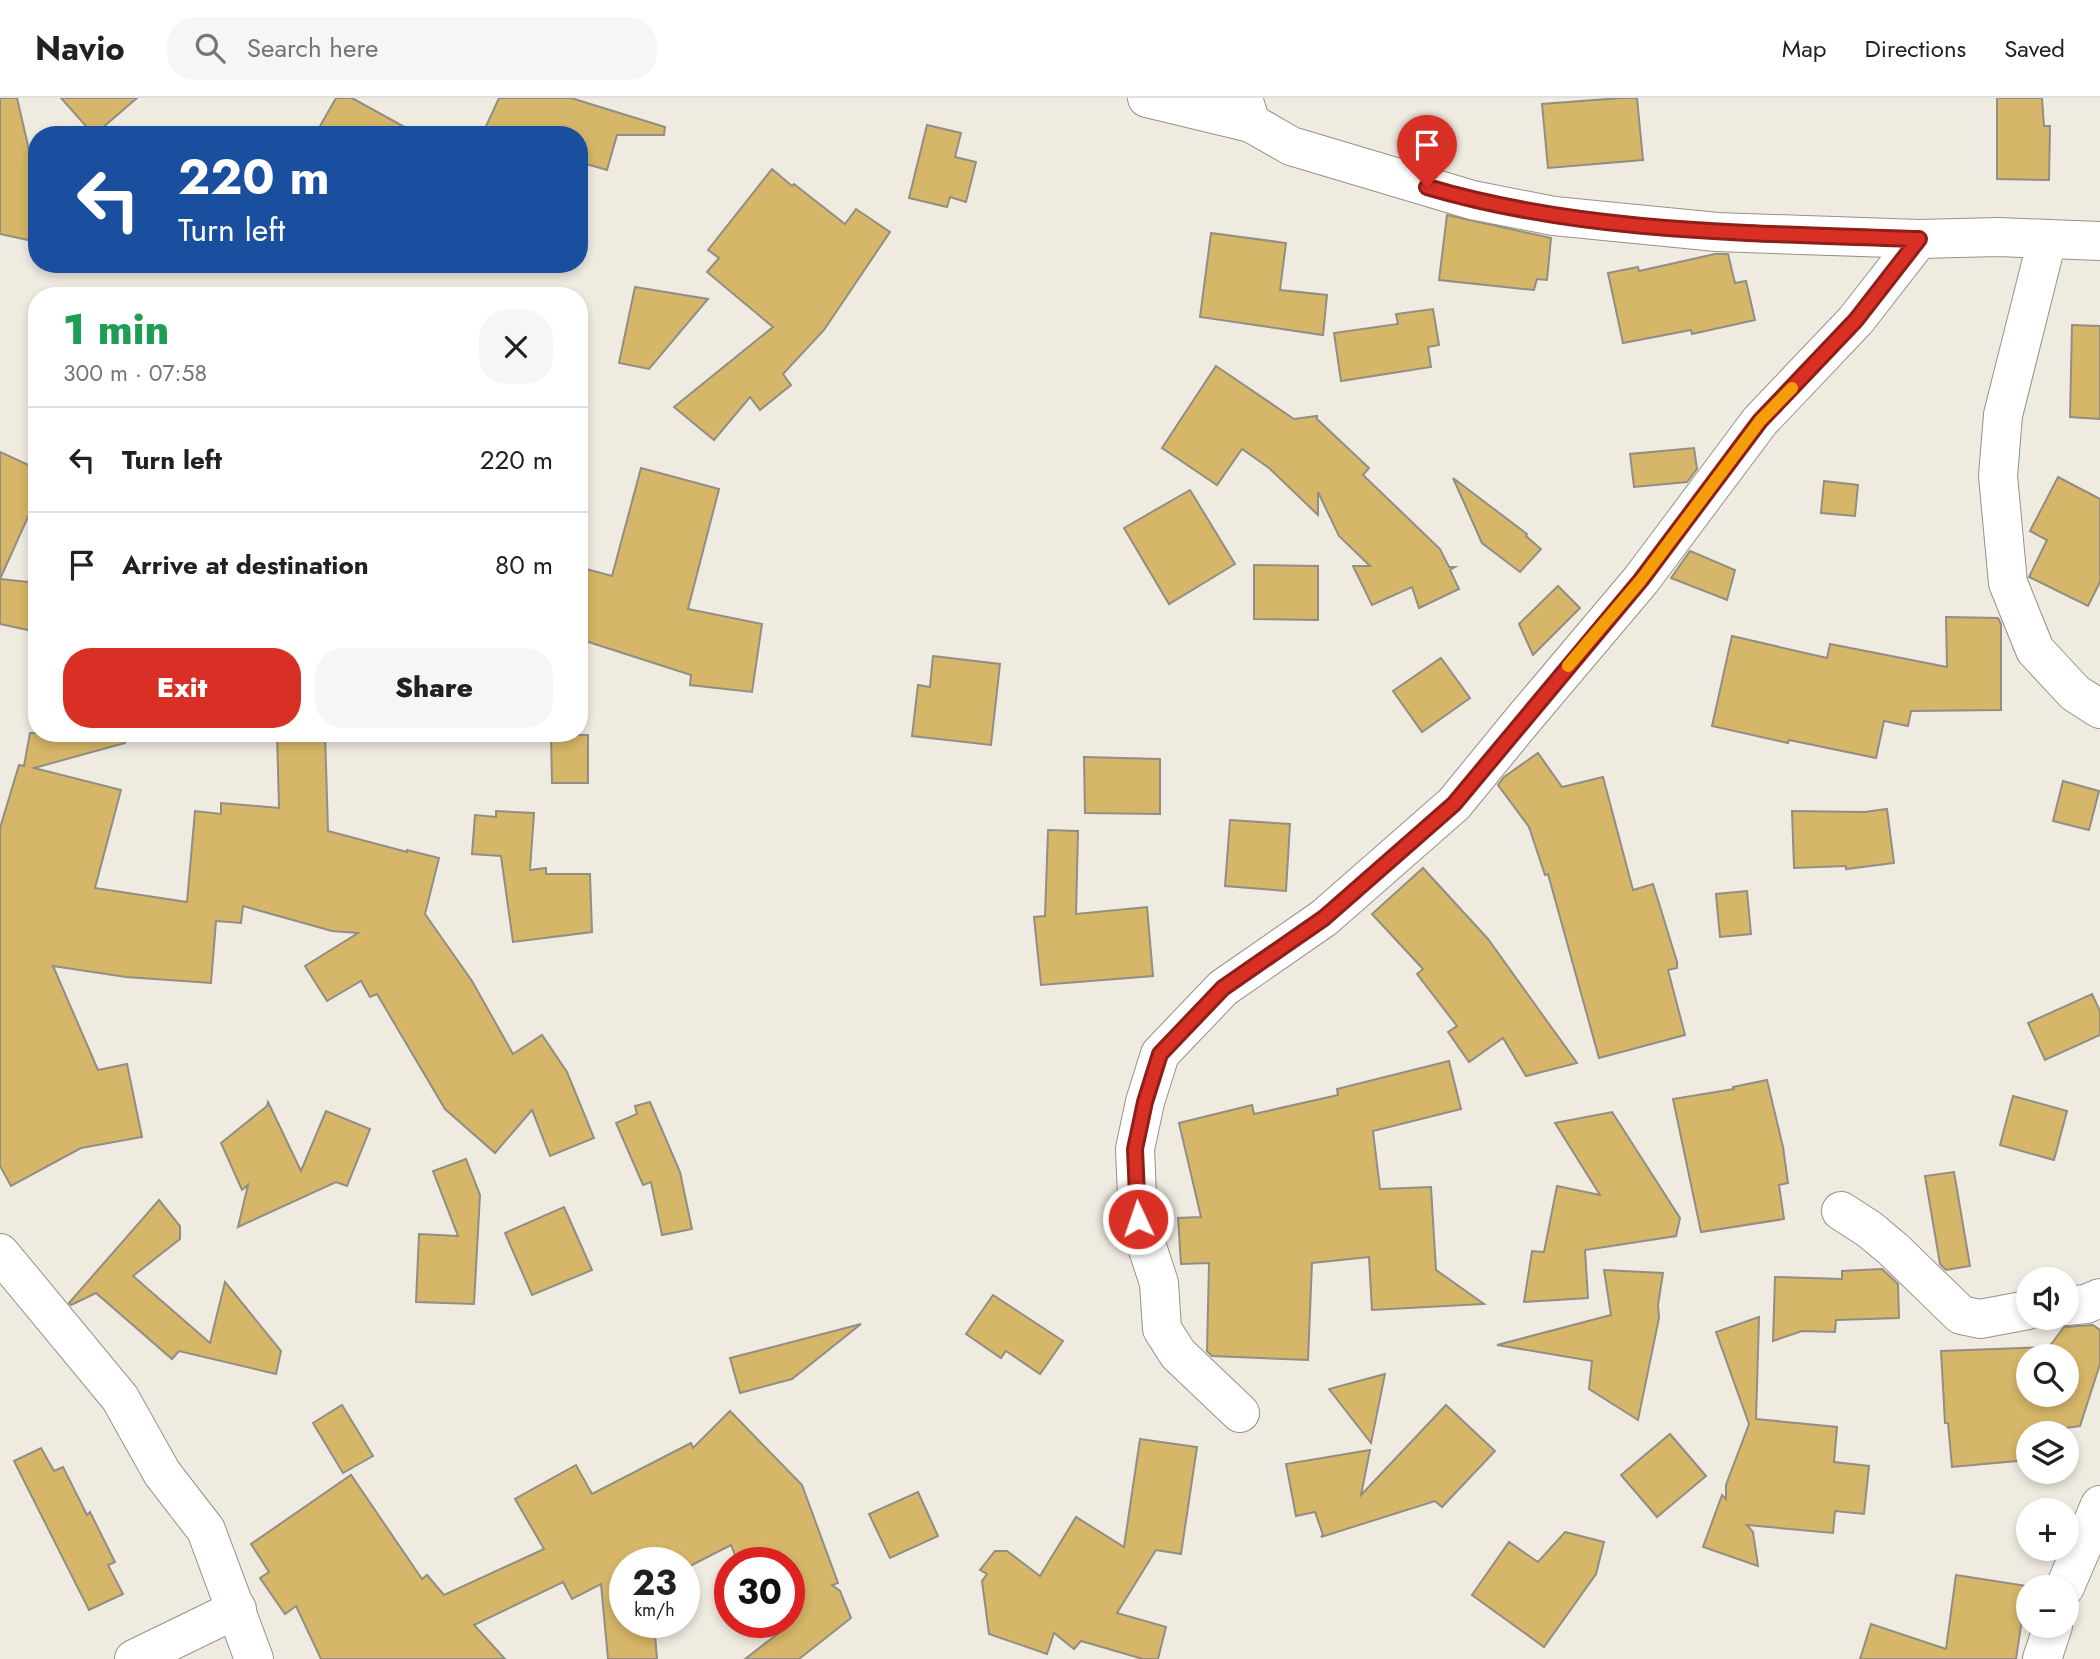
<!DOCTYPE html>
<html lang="en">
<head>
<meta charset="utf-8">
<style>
  :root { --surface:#fff; --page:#f6f6f6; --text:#202124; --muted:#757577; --line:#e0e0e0; --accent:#d93025 }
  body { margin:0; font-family:Jost,sans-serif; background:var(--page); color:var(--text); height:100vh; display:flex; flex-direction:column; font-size:26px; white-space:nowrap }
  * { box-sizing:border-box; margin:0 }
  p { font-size:23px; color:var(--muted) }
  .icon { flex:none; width:38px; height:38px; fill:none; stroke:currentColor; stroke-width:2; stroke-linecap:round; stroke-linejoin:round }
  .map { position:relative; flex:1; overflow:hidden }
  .sheet { position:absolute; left:28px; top:189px; width:560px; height:455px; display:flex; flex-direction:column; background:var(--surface); border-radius:28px; box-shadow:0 4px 10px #0003 }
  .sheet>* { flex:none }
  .guide { position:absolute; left:28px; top:28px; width:560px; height:147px; border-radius:28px; box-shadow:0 4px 10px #0003; background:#1a4fa0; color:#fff; overflow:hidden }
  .controls { position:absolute; left:2016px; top:1169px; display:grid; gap:14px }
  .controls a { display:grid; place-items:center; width:63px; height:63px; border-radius:50%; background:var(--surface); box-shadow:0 4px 10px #0003; font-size:35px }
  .speed { position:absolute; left:609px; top:1449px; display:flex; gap:14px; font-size:35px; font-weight:700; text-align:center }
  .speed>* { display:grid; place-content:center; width:91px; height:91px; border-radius:50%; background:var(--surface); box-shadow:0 4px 10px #0003; line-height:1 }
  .speed small { font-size:18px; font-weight:400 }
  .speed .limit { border:10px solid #d22; background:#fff; color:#111 }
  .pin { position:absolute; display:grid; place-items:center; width:60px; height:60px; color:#fff; margin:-72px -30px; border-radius:50% 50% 50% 0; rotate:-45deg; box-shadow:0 0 7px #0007 }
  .pin .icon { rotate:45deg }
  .me { position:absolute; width:77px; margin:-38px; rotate:357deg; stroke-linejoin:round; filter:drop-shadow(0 0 5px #0008) }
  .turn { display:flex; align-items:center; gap:24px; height:147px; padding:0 35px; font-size:32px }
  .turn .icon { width:91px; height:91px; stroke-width:2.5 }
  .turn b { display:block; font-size:49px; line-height:60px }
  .round { display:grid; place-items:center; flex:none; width:74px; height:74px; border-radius:28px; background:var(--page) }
  .summary { display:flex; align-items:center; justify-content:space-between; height:119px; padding:0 35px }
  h1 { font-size:42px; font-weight:800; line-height:52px; color:#1e9e55 }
  .primary-button { display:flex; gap:14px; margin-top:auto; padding:14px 35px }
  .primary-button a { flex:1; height:80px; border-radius:28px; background:var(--accent); color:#fff; font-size:28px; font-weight:800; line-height:80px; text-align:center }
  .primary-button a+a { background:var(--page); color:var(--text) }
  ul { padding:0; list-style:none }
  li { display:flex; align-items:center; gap:21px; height:105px; padding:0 35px; border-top:2px solid var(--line) }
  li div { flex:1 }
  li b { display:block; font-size:26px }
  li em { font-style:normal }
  header { display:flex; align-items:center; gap:42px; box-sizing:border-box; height:98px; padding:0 35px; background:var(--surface); border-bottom:2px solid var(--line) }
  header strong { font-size:33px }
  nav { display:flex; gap:38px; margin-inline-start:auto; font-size:24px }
  .search { width:490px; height:63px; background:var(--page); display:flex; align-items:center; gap:18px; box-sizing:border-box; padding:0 24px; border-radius:28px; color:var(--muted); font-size:26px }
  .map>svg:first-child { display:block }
  .building { fill:#d6b668; stroke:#928e84; stroke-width:2; fill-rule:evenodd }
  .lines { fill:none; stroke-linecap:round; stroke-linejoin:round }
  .street-casing { stroke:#969288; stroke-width:40 }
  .street { stroke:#fff; stroke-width:38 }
  .route-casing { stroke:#8d1f18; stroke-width:18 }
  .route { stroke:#d93025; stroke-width:12 }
  .slow { stroke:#f59e0b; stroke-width:12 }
</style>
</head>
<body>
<header>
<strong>Navio</strong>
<div class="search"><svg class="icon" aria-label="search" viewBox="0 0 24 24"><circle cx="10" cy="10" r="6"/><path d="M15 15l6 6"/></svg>Search here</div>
<nav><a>Map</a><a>Directions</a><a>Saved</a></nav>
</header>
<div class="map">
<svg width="2100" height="1561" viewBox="0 0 2100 1561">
  <rect width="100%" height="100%" fill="#f0ebe1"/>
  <g class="building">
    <path d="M0,0H17L37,86V144L0,136Z"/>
    <path d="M61,0H137L94,37Z"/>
    <path d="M336,0H352L419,37H315Z"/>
    <path d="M499,0H571L665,29L664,37H617L607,72L579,64V37H482Z"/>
    <path d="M1621,0H1637L1643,62L1548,70L1542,6Z"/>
    <path d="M1997,0H2042L2044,28H2050L2049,82L1997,81Z"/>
    <path d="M927,27L961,35L955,59L976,64L966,104L950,99L947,109L909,100Z"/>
    <path d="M772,71L792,88L794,86L845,126L856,111L890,134L824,232L783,276L791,287L760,312L750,299L714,342L674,309L773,229L707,174L719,160L708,152Z"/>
    <path d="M1447,117L1551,140L1547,182L1537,181L1534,192L1439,182Z"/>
    <path d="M1211,135L1286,145L1280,192L1327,197L1323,237L1200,219Z"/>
    <path d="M1715,156H1728L1735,185L1746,183L1755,222L1692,236L1691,232L1623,245L1608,175L1638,169L1639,173Z"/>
    <path d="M635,189L708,201L649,271L619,265Z"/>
    <path d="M1433,211L1439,247L1428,249L1431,269L1341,283L1334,235L1398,226L1396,216Z"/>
    <path d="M2072,227L2100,228V321L2070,319Z"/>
    <path d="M1216,268L1294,321L1317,318V321L1369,370L1363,377L1440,451L1449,469H1455L1450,472L1459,491L1419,510L1412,489L1372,507L1353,468H1370L1339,438L1318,394V417L1269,370L1242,351L1217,387L1162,350Z"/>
    <path d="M1694,350L1697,371L1687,384L1634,389L1630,356Z"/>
    <path d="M0,354L37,371V399L0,481Z"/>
    <path d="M641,370L719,391L688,511L762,526L752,594L690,587L691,577L579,541V469L612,478Z"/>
    <path d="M2058,379L2100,401V484L2088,508L2029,479L2047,442L2030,433Z"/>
    <path d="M1453,380L1527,436L1526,438L1541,451L1520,474L1482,445Z"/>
    <path d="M1824,383L1858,387L1855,418L1821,415Z"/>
    <path d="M1190,392L1235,466L1169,506L1124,430Z"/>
    <path d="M1690,453L1735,472L1727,502L1671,480Z"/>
    <path d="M1254,467L1318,468V522L1254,521Z"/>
    <path d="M0,481L37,485V534L0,526Z"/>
    <path d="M1558,488L1580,510L1533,557L1519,526Z"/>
    <path d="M1946,519L1998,520L2001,526V612L1911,613L1908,628L1884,623L1876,660L1789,642L1788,645L1712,628L1732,538L1827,560L1830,546L1947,569Z"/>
    <path d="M933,558L1000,566L991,647L912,638L918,587L930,589Z"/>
    <path d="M1441,560L1470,600L1422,634L1393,593Z"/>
    <path d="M30,635H124L125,645L34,670L121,692L95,790L187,804L195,713L221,716V705L279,710L277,635H325L328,733L407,754V752L439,760L425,816L472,883L513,956L542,937L567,974L594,1040L550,1058L532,1012L495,1055L445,1011L377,896L370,899L361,883L327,903L305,868L358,835L332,833L243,808L241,825L216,823L211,885L126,879L53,868L98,972L127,966L142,1039L81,1050L11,1088L0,1068V730L19,667L24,668Z"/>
    <path d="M551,637H588V685H552Z"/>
    <path d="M1538,655L1562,689L1603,679L1633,792L1653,786L1677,864V870L1668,872L1685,937L1599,960L1548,776L1545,777L1529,729L1498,687L1504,679Z"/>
    <path d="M1084,659L1160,661V716L1085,715Z"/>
    <path d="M2063,683L2099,693L2089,732L2053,723Z"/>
    <path d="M1887,711L1894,765L1846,771V768L1794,770L1792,713L1865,714Z"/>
    <path d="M496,713L534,715L530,772L546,770V776H590L592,834L513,844L501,758L472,756L475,717L496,719Z"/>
    <path d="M1230,722L1290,726L1286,793L1225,788Z"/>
    <path d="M1048,732L1078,733L1076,816L1147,809L1153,878L1041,887L1034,819L1045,818Z"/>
    <path d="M1423,770L1488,841L1577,965L1526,978L1503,940L1469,964L1448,934L1457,928L1417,876L1423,871L1372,816Z"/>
    <path d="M1747,793L1751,836L1720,839L1716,796Z"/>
    <path d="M2092,896L2100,913V937L2045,962L2028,925Z"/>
    <path d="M1449,963L1461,1011L1373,1033L1380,1091L1431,1089L1436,1172L1484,1206L1372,1212L1369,1159L1312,1165L1308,1262L1212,1258L1207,1253L1209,1165L1181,1166L1178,1120L1201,1119L1179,1025L1252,1007L1254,1016L1338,997L1337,991Z"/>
    <path d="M1767,982L1783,1049L1788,1085L1779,1087L1784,1121L1701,1134L1673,1001L1734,991L1733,989Z"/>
    <path d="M2013,998L2067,1013L2054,1062L2000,1047Z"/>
    <path d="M268,1004L301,1073L326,1013L370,1031L347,1088L336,1084L238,1129L248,1087L242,1092L221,1045L267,1008Z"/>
    <path d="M650,1004L680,1074L692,1131L662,1137L651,1084L643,1087L616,1025L637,1016L635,1008Z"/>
    <path d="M1612,1014L1680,1120L1676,1138L1585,1152L1588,1200L1524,1204L1532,1153L1544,1154L1557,1088L1600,1097L1555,1025Z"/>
    <path d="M466,1061L480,1097L474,1206L416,1204L419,1136L458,1138L433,1073Z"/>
    <path d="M1954,1074L1970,1168L1946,1172L1940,1166L1925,1078Z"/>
    <path d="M159,1102L180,1128V1141L133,1178L210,1245L225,1184L281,1253L276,1276L179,1253L172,1261L96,1195L71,1207L69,1205Z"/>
    <path d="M564,1109L592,1172L532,1197L505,1135Z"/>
    <path d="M1882,1171L1898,1186L1899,1220L1836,1222L1835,1234L1802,1233L1773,1243L1775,1179L1842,1181V1173Z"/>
    <path d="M1604,1172L1663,1175L1658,1207L1659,1220L1638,1322L1589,1291L1592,1263L1497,1247L1611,1217Z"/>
    <path d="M993,1197L1063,1243L1040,1276L1006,1253L1001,1260L966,1236Z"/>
    <path d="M1759,1219L1756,1321L1837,1329L1834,1364L1869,1368L1864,1416L1835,1413L1833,1435L1747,1427L1753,1434L1758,1468L1703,1449L1722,1397L1726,1401V1387L1749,1326L1716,1234Z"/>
    <path d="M861,1226L792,1281L740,1295L730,1260Z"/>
    <path d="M2093,1227L2100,1232V1266L2080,1328L2028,1335V1362L1952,1369L1948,1325H1945L1941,1253L2049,1249L2064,1229ZM2028,1258H2067V1297H2028Z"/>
    <path d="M1385,1276L1371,1345L1329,1291Z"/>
    <path d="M342,1307L373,1358L343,1375L313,1325Z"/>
    <path d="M1446,1307L1495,1353L1442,1409L1435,1403L1321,1439L1323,1437L1315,1414L1296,1418L1286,1366L1370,1352L1361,1397Z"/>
    <path d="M730,1313L802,1387L838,1485L832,1487L840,1493L851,1520L799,1561H745L789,1527V1465H738L731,1447L684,1471V1465H625V1524H654L657,1561H608L601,1486L572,1501L563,1484L474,1527L505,1561H321L296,1508L285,1516L260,1480L269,1474L251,1446L351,1377L422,1481L427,1477L444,1497L544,1451L515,1401L576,1367L592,1396L691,1345L693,1350Z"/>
    <path d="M1670,1336L1706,1378L1657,1419L1621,1377Z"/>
    <path d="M1140,1341L1197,1349L1181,1456L1156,1452L1117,1515L1166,1529L1158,1561H1143L1081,1543L1074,1551L1054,1535L1047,1556L989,1536L982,1483L987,1476L980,1472L995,1453H1007L1040,1478L1076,1419L1124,1449Z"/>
    <path d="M41,1350L54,1373L63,1369L87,1417L90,1414L115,1464L108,1467L123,1496L89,1512L14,1363Z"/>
    <path d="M918,1394L938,1438L890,1460L869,1416Z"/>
    <path d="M1565,1434L1604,1444L1596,1476L1544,1549L1472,1497L1509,1444L1538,1464Z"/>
    <path d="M1956,1477L2027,1488L2016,1561H1860L1871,1526L1946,1551Z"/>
  </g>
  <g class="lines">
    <g class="street-casing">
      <g id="street">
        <path d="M1147,0L1251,25"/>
        <path d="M1243,0L1251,25L1291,48L1472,102L1554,118L1717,134L1919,141L1998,139L2100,143"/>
        <path d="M2047,142L2003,317L1998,378L2008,485L2035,552L2075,595L2100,611"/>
        <path d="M1841,1113L1869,1131L1893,1151L1961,1217L1980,1221L2028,1212"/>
        <path d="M0,1155L120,1300L162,1375L206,1432L254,1561"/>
        <path d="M2067,1208L2086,1206L2100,1200"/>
        <path d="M1240,1315L1178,1256L1162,1231L1159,1185L1138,1121L1135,1051L1145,1004L1160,956L1223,890L1324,820L1454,706L1522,623L1641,482L1760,323L1856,222L1919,141"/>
        <path d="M2065,1489L2100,1407"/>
        <path d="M134,1561L237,1511"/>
        <path d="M2042,1561L2053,1528"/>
      </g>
    </g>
    <use href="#street" class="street"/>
  </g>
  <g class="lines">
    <g class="route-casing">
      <path id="route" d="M1138,1121L1135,1051L1145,1004L1160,956L1223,890L1324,820L1454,706L1641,482L1760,323L1856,222L1919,141C1755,135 1586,136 1427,89"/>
    </g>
    <use href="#route" class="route"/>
    <path class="slow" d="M1568,568L1641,482L1760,323L1792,290"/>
  </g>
</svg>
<div class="controls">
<a><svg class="icon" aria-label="sound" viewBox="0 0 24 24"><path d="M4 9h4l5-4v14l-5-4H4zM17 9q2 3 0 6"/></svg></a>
<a><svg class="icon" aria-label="search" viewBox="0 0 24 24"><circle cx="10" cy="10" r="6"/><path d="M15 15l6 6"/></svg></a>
<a><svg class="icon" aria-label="layers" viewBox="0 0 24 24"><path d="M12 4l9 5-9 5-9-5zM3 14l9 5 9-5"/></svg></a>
<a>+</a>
<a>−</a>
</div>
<div class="speed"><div>23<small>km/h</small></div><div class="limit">30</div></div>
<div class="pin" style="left:1427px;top:89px;background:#d93025"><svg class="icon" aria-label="arrive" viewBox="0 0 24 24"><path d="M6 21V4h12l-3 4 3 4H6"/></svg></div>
<svg class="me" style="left:1138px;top:1121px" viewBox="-20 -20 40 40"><circle r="17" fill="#d93025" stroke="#fff" stroke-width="3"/><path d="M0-11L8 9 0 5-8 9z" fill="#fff"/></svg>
<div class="guide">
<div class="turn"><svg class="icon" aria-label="left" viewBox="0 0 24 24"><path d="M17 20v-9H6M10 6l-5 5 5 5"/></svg><div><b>220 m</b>Turn left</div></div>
</div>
<section class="sheet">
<div class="summary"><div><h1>1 min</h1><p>300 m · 07:58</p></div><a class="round"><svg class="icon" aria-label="close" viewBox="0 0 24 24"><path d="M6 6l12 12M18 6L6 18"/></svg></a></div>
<ul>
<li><svg class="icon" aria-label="left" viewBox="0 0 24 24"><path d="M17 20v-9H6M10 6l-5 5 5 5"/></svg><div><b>Turn left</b></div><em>220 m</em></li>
<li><svg class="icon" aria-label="arrive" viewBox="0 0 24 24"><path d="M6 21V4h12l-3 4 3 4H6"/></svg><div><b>Arrive at destination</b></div><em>80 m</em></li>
</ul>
<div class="primary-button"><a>Exit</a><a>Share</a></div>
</section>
</div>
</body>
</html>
